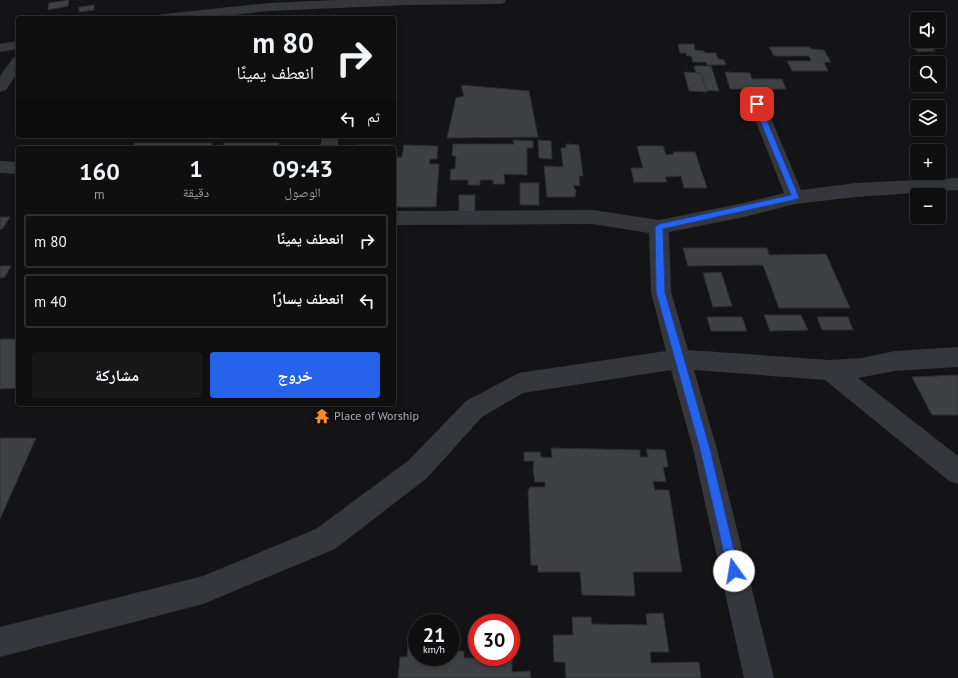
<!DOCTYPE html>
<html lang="ar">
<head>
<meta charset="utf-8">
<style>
  :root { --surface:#0f0f10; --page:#181819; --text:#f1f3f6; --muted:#9b9c9f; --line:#2f2f30; --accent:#2563eb }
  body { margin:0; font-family:"PT Sans","Noto Naskh Arabic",sans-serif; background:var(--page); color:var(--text); direction:rtl; height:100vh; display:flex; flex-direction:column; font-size:15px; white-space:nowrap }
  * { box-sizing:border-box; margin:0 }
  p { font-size:13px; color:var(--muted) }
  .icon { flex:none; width:22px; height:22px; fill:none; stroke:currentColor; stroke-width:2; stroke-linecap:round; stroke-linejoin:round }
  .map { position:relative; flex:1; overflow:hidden; direction:ltr }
  .side { position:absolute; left:16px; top:146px; width:380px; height:260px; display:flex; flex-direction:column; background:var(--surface); border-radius:4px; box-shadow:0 2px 6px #0003,0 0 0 1px var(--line); direction:rtl }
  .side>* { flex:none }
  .top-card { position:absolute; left:16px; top:16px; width:380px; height:122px; border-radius:4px; box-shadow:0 2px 6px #0003,0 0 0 1px var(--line); direction:rtl; background:#0f0f10; color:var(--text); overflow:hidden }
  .buttons { position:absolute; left:910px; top:12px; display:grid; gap:8px }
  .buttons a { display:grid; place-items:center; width:36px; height:36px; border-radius:4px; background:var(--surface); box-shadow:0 2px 6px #0003,0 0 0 1px var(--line); font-size:20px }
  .speed { position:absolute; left:408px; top:614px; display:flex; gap:8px; font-size:20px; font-weight:700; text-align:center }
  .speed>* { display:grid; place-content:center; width:52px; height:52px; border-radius:50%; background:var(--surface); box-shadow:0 2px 6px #0003,0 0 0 1px var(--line); line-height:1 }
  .speed small { font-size:10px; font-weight:400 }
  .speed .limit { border:6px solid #d22; background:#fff; color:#111 }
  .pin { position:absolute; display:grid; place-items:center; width:34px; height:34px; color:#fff; margin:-17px; border-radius:8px; box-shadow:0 2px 6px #0006 }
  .me { position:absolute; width:44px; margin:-22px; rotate:347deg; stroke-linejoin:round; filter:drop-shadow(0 0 3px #0008) }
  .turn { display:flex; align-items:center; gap:14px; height:84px; padding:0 16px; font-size:18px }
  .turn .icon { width:52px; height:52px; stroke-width:2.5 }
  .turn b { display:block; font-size:28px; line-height:34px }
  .then { display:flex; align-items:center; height:38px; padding:0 16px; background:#0003; gap:8px; font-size:15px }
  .eta { display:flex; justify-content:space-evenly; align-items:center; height:68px; text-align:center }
  .eta b { font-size:24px; font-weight:700; line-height:28px }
  .primary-button { display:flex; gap:8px; margin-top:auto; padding:8px 16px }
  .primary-button a { flex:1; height:46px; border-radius:4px; background:var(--accent); color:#fff; font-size:16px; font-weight:700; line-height:46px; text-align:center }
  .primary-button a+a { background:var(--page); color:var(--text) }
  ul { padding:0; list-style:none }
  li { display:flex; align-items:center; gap:12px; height:54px; margin:0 8px 6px; padding:0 8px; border:2px solid var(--line); border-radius:4px }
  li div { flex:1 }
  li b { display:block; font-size:15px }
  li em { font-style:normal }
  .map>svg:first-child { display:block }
  .building { fill:#3e4044; stroke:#2e2f32 }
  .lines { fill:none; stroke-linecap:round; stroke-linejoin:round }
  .street { fill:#35373c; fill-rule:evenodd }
  .route { fill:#2563eb; stroke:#184099 }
  .labels { text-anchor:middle; stroke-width:4; stroke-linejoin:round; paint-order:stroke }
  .poi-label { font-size:12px; fill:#a5aeb8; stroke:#0f0f11; text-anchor:start }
</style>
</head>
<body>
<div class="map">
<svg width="958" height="678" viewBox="0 0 958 678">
  <rect width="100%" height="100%" fill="#141416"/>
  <g class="building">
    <path d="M69,0L68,6L48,10L49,3Z"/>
    <path d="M94,5V10L79,12V7Z"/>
    <path d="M927,42L935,51L918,52L910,43Z"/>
    <path d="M678,44H694L695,50L704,51L705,53H716L718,59L724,60L726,65H707L706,62H693L691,56H687L686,53H680Z"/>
    <path d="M769,47H809L811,49L824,50L831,62H824L828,71H792L787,61H811L809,56H774Z"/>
    <path d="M694,66H711L719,91L701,90Z"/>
    <path d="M684,72L701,73L707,92L689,91Z"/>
    <path d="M725,72L750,73L752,79H782L786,89H730Z"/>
    <path d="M461,85L529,91L538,137L447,138L456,98L464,96Z"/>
    <path d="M513,140L533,141V148H527V175L504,174L505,184H493V180H480V185H468V180H450L451,169H455L456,156H452L453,144H514Z"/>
    <path d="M538,140L551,141L552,159L539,158Z"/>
    <path d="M135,143H212L210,148H133Z"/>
    <path d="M224,143H279L278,148H222Z"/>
    <path d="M566,144L579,145L583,176H579L580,186L573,185L576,191L575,197H547L544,166L563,167L561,148H566Z"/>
    <path d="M356,145H391L390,148H356Z"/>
    <path d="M404,145L438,146L437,159H430L429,164H439L436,207H394V157H402Z"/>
    <path d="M637,146H663L666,155L674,154L673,152H695L707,188H684L681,176L665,177L667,182H634L631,168H643Z"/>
    <rect x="520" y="183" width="19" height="22"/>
    <rect x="459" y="195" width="16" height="18"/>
    <path d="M0,217H10L2,229H0Z"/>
    <path d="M683,248H767L769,255L826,254L850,308H779L763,265L688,266Z"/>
    <path d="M0,266H11L5,277L0,278Z"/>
    <path d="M721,272L732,306L713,307L703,273Z"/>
    <path d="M764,315H801L808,330L770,331Z"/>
    <path d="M707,317H742L747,331H711Z"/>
    <path d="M817,317H848L853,330H822Z"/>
    <path d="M0,339H18V388L0,389Z"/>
    <path d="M958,375V415H932L912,377Z"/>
    <path d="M0,438H36L0,519Z"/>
    <path d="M551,448L640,450V457H648L646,449L665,450L668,467H663L666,482L653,481L655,490H669L682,572H633L635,596L582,595L580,572H538V565H531L528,491L530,487H545V482H535L533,470L534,461H524V452H540L541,457L552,458Z"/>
    <path d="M663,613L669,652H650L651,663L699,662L701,678H566L565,662H554L553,635H573L572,617H591L592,624L647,625L646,614Z"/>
    <path d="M409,633H417V657H451V651H464V658H512V672L530,671L531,678H398L400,657H407Z"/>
  </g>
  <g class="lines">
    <g class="street">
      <path d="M336,0H506L504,3L499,4L407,5L269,11L204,18H157L159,15L164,14L269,3Z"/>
      <path d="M18,41V49L0,52V44Z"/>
      <path d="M18,56V72L6,90L0,92V76L13,58Z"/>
      <path d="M757,99L763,100L765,104L801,190L856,183L958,178V190L856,197L795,204L744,217L669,232L671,292L688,350L830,360L862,358L895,351L958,347V367L895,371L858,378L958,456V484L949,481L825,380L694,370L717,449L774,678H744L693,449L671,370L523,393L482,417L427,478L335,549L203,604L0,657V627L203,576L316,529L409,460L466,401L519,373L666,351L651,292L649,233L593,224L394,225V211L593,210L659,220L744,203L784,193L749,104L751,100Z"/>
      <path d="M322,136H338V148H320Z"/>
      <path d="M0,161L18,162V174L0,173Z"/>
    </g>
  </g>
  <path class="route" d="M754,102L760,104L799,197L798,199L663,229L665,292L710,449L739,571L738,575L734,577L730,575L728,571L700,449L656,292L655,227L659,224L791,195L753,104Z"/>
  <defs>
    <g id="temple-bare" transform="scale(1.2)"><path d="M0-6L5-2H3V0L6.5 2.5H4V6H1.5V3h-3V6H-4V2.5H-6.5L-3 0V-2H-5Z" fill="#ff8c23" stroke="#0f0f11" stroke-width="2.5" paint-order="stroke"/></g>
  </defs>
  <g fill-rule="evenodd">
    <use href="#temple-bare" x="322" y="416"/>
  </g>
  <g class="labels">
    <g class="poi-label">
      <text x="334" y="420">Place of Worship</text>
    </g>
  </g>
</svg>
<div class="buttons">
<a><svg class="icon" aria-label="sound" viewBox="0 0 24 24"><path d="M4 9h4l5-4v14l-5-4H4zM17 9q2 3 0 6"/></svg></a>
<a><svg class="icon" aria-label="search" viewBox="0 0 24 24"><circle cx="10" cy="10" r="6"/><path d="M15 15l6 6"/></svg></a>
<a><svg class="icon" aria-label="layers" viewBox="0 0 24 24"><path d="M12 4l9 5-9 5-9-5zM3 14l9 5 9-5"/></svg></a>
<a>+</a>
<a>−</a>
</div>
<div class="speed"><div>21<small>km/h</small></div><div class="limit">30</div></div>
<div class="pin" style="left:757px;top:104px;background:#d93025"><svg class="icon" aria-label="arrive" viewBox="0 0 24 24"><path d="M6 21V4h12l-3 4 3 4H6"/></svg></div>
<svg class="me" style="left:734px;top:571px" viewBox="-20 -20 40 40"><circle r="19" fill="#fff"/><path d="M0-13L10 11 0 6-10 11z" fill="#2563eb"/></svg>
<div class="top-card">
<div class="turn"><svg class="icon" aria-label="right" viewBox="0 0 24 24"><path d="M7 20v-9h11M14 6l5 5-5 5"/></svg><div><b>80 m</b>انعطف يمينًا</div></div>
<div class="then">ثم<svg class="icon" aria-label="left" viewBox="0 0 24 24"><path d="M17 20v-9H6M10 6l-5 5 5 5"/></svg></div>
</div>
<section class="side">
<div class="eta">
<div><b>09:43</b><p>الوصول</p></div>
<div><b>1</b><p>دقيقة</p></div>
<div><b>160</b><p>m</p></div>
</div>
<ul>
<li><svg class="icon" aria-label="right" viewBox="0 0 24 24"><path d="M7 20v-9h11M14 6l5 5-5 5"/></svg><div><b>انعطف يمينًا</b></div><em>80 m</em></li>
<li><svg class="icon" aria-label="left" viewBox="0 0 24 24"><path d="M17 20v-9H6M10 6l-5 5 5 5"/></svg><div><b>انعطف يسارًا</b></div><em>40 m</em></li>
</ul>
<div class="primary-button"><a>خروج</a><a>مشاركة</a></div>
</section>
</div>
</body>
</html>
